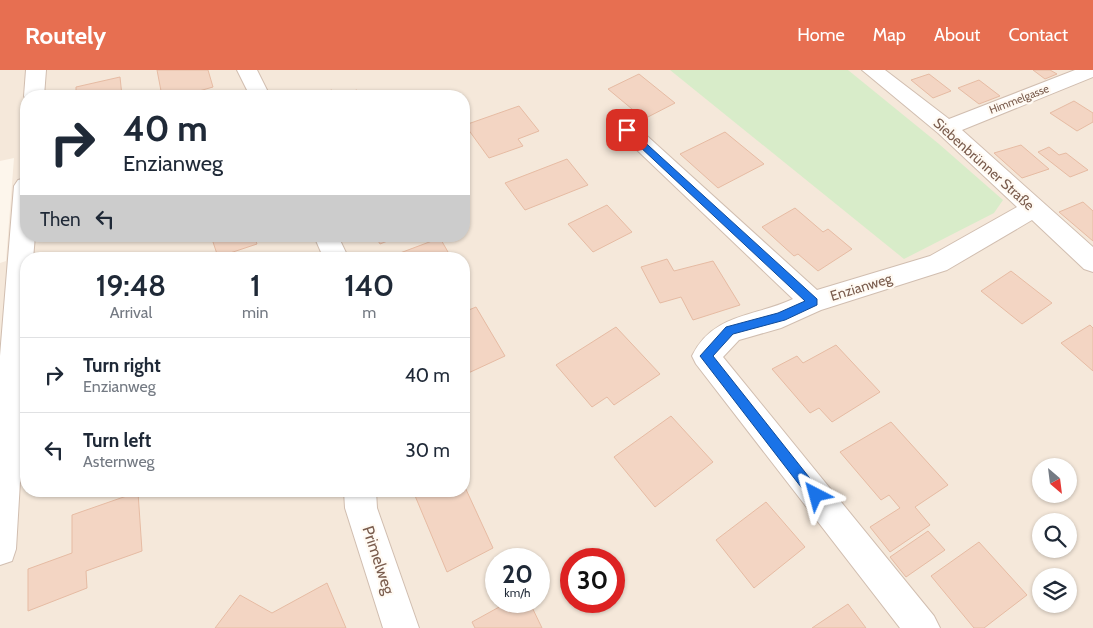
<!DOCTYPE html>
<html lang="en">
<head>
<meta charset="utf-8">
<style>
  :root { --surface:#fff; --page:#f2f2f3; --text:#1f2937; --muted:#747a83; --line:#e0e1e3; --accent:#e76f51 }
  body { margin:0; font-family:Cabin,sans-serif; background:var(--page); color:var(--text); height:100vh; display:flex; flex-direction:column; font-size:19px; white-space:nowrap }
  * { box-sizing:border-box; margin:0 }
  p { font-size:16px; color:var(--muted) }
  .icon { flex:none; width:28px; height:28px; fill:none; stroke:currentColor; stroke-width:2; stroke-linecap:round; stroke-linejoin:round }
  .map { position:relative; flex:1; overflow:hidden }
  .sheet { position:absolute; left:20px; top:182px; width:450px; height:245px; display:flex; flex-direction:column; background:var(--surface); border-radius:20px; box-shadow:0 1px 4px #0004 }
  .sheet>* { flex:none }
  .banner { position:absolute; left:20px; top:20px; width:450px; height:152px; border-radius:20px; box-shadow:0 1px 4px #0004; background:#fff; color:var(--text); overflow:hidden }
  .needle { width:32px; rotate:152deg }
  .tools { position:absolute; left:1032px; top:388px; display:grid; gap:10px }
  .tools a { display:grid; place-items:center; width:45px; height:45px; border-radius:50%; background:var(--surface); box-shadow:0 1px 4px #0004; font-size:25px }
  .speed { position:absolute; left:485px; top:478px; display:flex; gap:10px; font-size:25px; font-weight:700; text-align:center }
  .speed>* { display:grid; place-content:center; width:65px; height:65px; border-radius:50%; background:var(--surface); box-shadow:0 1px 4px #0004; line-height:1 }
  .speed small { font-size:12px; font-weight:400 }
  .speed .limit { border:8px solid #d22; background:#fff; color:#111 }
  .pin { position:absolute; display:grid; place-items:center; width:42px; height:42px; color:#fff; margin:-21px; border-radius:10px; box-shadow:0 2px 8px #0006 }
  .me { position:absolute; width:55px; margin:-28px; rotate:321deg; stroke-linejoin:round; filter:drop-shadow(0 0 4px #0008) }
  .turn { display:flex; align-items:center; gap:18px; height:105px; padding:0 20px; font-size:22px }
  .turn .icon { width:65px; height:65px; stroke-width:2.5 }
  .turn b { display:block; font-size:35px; line-height:42px }
  .then { display:flex; align-items:center; height:48px; padding:0 20px; background:#0003; gap:10px; font-size:19px }
  .eta { display:flex; justify-content:space-evenly; align-items:center; height:85px; text-align:center }
  .eta b { font-size:30px; font-weight:600; line-height:35px }
  ul { padding:0; list-style:none }
  li { display:flex; align-items:center; gap:15px; height:75px; padding:0 20px; border-top:1px solid var(--line) }
  li div { flex:1 }
  li b { display:block; font-size:19px }
  li em { font-style:normal }
  header { display:flex; align-items:center; gap:30px; box-sizing:border-box; height:70px; padding:0 25px; background:var(--accent); color:#fff }
  header strong { font-size:24px }
  nav { display:flex; gap:28px; margin-inline-start:auto; font-size:18px }
  .map>svg:first-child { display:block }
  .residential { fill:#f5e8da; fill-rule:evenodd }
  .green { fill:#d8ecc9 }
  .building { fill:#f3d5c3; stroke:#e6bba3 }
  .lines { fill:none; stroke-linecap:round; stroke-linejoin:round }
  .minor-casing { stroke:#d1beb0; stroke-width:2 }
  .minor { fill:#fff; fill-rule:evenodd }
  .route { fill:#1a73e8; stroke:#114b97 }
  .labels { text-anchor:middle; stroke-width:4.5; stroke-linejoin:round; paint-order:stroke }
  .far-street-label { font-size:11px; fill:#7a5c4d; stroke:#fffaf3 }
  .street-label { font-size:14px; fill:#7a5c4d; stroke:#fffaf3 }
  .near-street-label { font-size:16px; fill:#7a5c4d; stroke:#fffaf3 }
</style>
</head>
<body>
<header>
<strong>Routely</strong>
<nav><a>Home</a><a>Map</a><a>About</a><a>Contact</a></nav>
</header>
<div class="map">
<svg width="1093" height="558" viewBox="0 0 1093 558">
  <rect width="100%" height="100%" fill="#fdf6ec"/>
  <path class="residential" d="M0,0H1093V558H0V193L6,191L14,88L0,91ZM26,26H464V166H26ZM26,189H464V421H26ZM1041,396H1069V424H1041ZM1041,451H1069V479H1041ZM496,489H539V531H496ZM571,489H614V531H571ZM1041,506H1069V534H1041Z"/>
  <path class="green" d="M670,0H848L939,74L1003,130L994,143L904,189Z"/>
  <g class="building">
    <path d="M157,0H208L213,17L192,23L193,26H162Z"/>
    <path d="M1033,0H1050L1057,4L1045,9Z"/>
    <path d="M639,4L675,33L644,49L608,19Z"/>
    <path d="M929,4L951,21L933,28L911,10Z"/>
    <path d="M120,7L122,26H76V17Z"/>
    <path d="M979,10L1000,26L979,34L958,18Z"/>
    <path d="M332,20L335,26L357,20L360,26H309Z"/>
    <path d="M1074,31L1093,43V52L1077,61L1050,43Z"/>
    <path d="M519,36L539,61L518,69L523,76L489,88L465,55Z"/>
    <path d="M725,62L764,94L718,118L680,84Z"/>
    <path d="M1021,75L1049,99L1022,108L994,83Z"/>
    <path d="M1049,77L1059,85L1066,83L1088,100L1070,107L1038,82Z"/>
    <path d="M567,89L588,115L525,140L505,113Z"/>
    <path d="M1083,132L1093,141V171L1059,142Z"/>
    <path d="M607,135L632,162L593,182L568,154Z"/>
    <path d="M795,138L823,162L828,159L852,179L818,201L798,184L794,186L762,157Z"/>
    <path d="M211,166H254L257,174L218,187Z"/>
    <path d="M375,166H400L380,174Z"/>
    <path d="M440,168L452,189H394L392,186Z"/>
    <path d="M667,189L674,201L713,191L740,235L693,250L681,227L660,233L641,197Z"/>
    <path d="M1011,201L1052,233L1022,254L981,221Z"/>
    <path d="M476,237L505,286L464,305V242Z"/>
    <path d="M1090,255L1093,258V301L1061,273Z"/>
    <path d="M616,257L660,304L614,335L607,327L592,337L556,295Z"/>
    <path d="M836,275L880,322L832,352L819,338L810,343L772,299L797,286L803,293Z"/>
    <path d="M671,346L713,392L655,437L614,387Z"/>
    <path d="M891,352L948,415L915,437L930,455L890,482L870,457L900,438L889,425L881,430L840,382Z"/>
    <path d="M464,415L493,478L447,502L413,421H464Z"/>
    <path d="M138,422L142,481L86,501L87,518L28,541V499L72,483V445Z"/>
    <path d="M766,432L805,477L754,518L716,470Z"/>
    <path d="M928,461L945,480L906,507L890,487Z"/>
    <path d="M979,472L1027,525L984,558H974L931,506Z"/>
    <path d="M327,513L346,558H215L240,525L272,543Z"/>
    <path d="M510,531H529L542,558H475L472,552Z"/>
    <path d="M848,534L866,558H812Z"/>
  </g>
  <g class="lines">
    <g class="minor-casing">
      <g id="minor">
        <path d="M26,0H46L44,26H26V30L24,26Z"/>
        <path d="M237,0H257L270,26H250Z"/>
        <path d="M862,0H885L949,49L1075,0H1093V7L962,60L1093,177V202L1084,199L1032,150L947,200L821,240L781,258L739,270L723,287L934,546L940,558H900L696,294L692,286C713,243 755,247 793,229L616,60L619,55L627,53L635,55L817,220L930,186L1017,137L938,63Z"/>
        <path d="M26,108V166H35L33,189H26V310L16,479L12,491L0,495V286L14,116L18,110Z"/>
        <path d="M314,166H338L349,189H324Z"/>
        <path d="M344,421H376L377,438L419,558H383L345,438Z"/>
      </g>
    </g>
    <use href="#minor" class="minor"/>
  </g>
  <path class="route" d="M627,56L817,229V235L785,250L733,264L713,286L820,421L822,425L820,430L816,432L811,430L700,286L726,257L778,243L805,231L624,62L623,60Z"/>
  <g class="labels">
    <g class="far-street-label">
      <text transform="translate(1019 29) rotate(-21)" y="4">Himmelgasse</text>
    </g>
    <g class="street-label">
      <text transform="translate(984 94) rotate(42)" y="5">Siebenbrünner Straße</text>
      <text transform="translate(861 217) rotate(-17)" y="5">Enzianweg</text>
    </g>
    <g class="near-street-label">
      <text transform="translate(379 490) rotate(72)" y="6">Primelweg</text>
    </g>
  </g>
</svg>
<div class="tools">
<a><svg class="needle" viewBox="-14 -14 28 28"><path d="M0-13l5 13h-10z" fill="#e53935"/><path d="M0 13l5-13h-10z" fill="#747a83"/></svg></a>
<a><svg class="icon" aria-label="search" viewBox="0 0 24 24"><circle cx="10" cy="10" r="6"/><path d="M15 15l6 6"/></svg></a>
<a><svg class="icon" aria-label="layers" viewBox="0 0 24 24"><path d="M12 4l9 5-9 5-9-5zM3 14l9 5 9-5"/></svg></a>
</div>
<div class="speed"><div>20<small>km/h</small></div><div class="limit">30</div></div>
<div class="pin" style="left:627px;top:60px;background:#d93025"><svg class="icon" aria-label="arrive" viewBox="0 0 24 24"><path d="M6 21V4h12l-3 4 3 4H6"/></svg></div>
<svg class="me" style="left:816px;top:425px" viewBox="-20 -20 40 40"><path d="M0-17L14 15 0 8-14 15z" fill="#1a73e8" stroke="#fff" stroke-width="4"/></svg>
<div class="banner">
<div class="turn"><svg class="icon" aria-label="right" viewBox="0 0 24 24"><path d="M7 20v-9h11M14 6l5 5-5 5"/></svg><div><b>40 m</b>Enzianweg</div></div>
<div class="then">Then<svg class="icon" aria-label="left" viewBox="0 0 24 24"><path d="M17 20v-9H6M10 6l-5 5 5 5"/></svg></div>
</div>
<section class="sheet">
<div class="eta">
<div><b>19:48</b><p>Arrival</p></div>
<div><b>1</b><p>min</p></div>
<div><b>140</b><p>m</p></div>
</div>
<ul>
<li><svg class="icon" aria-label="right" viewBox="0 0 24 24"><path d="M7 20v-9h11M14 6l5 5-5 5"/></svg><div><b>Turn right</b><p>Enzianweg</p></div><em>40 m</em></li>
<li><svg class="icon" aria-label="left" viewBox="0 0 24 24"><path d="M17 20v-9H6M10 6l-5 5 5 5"/></svg><div><b>Turn left</b><p>Asternweg</p></div><em>30 m</em></li>
</ul>
</section>
</div>
</body>
</html>
